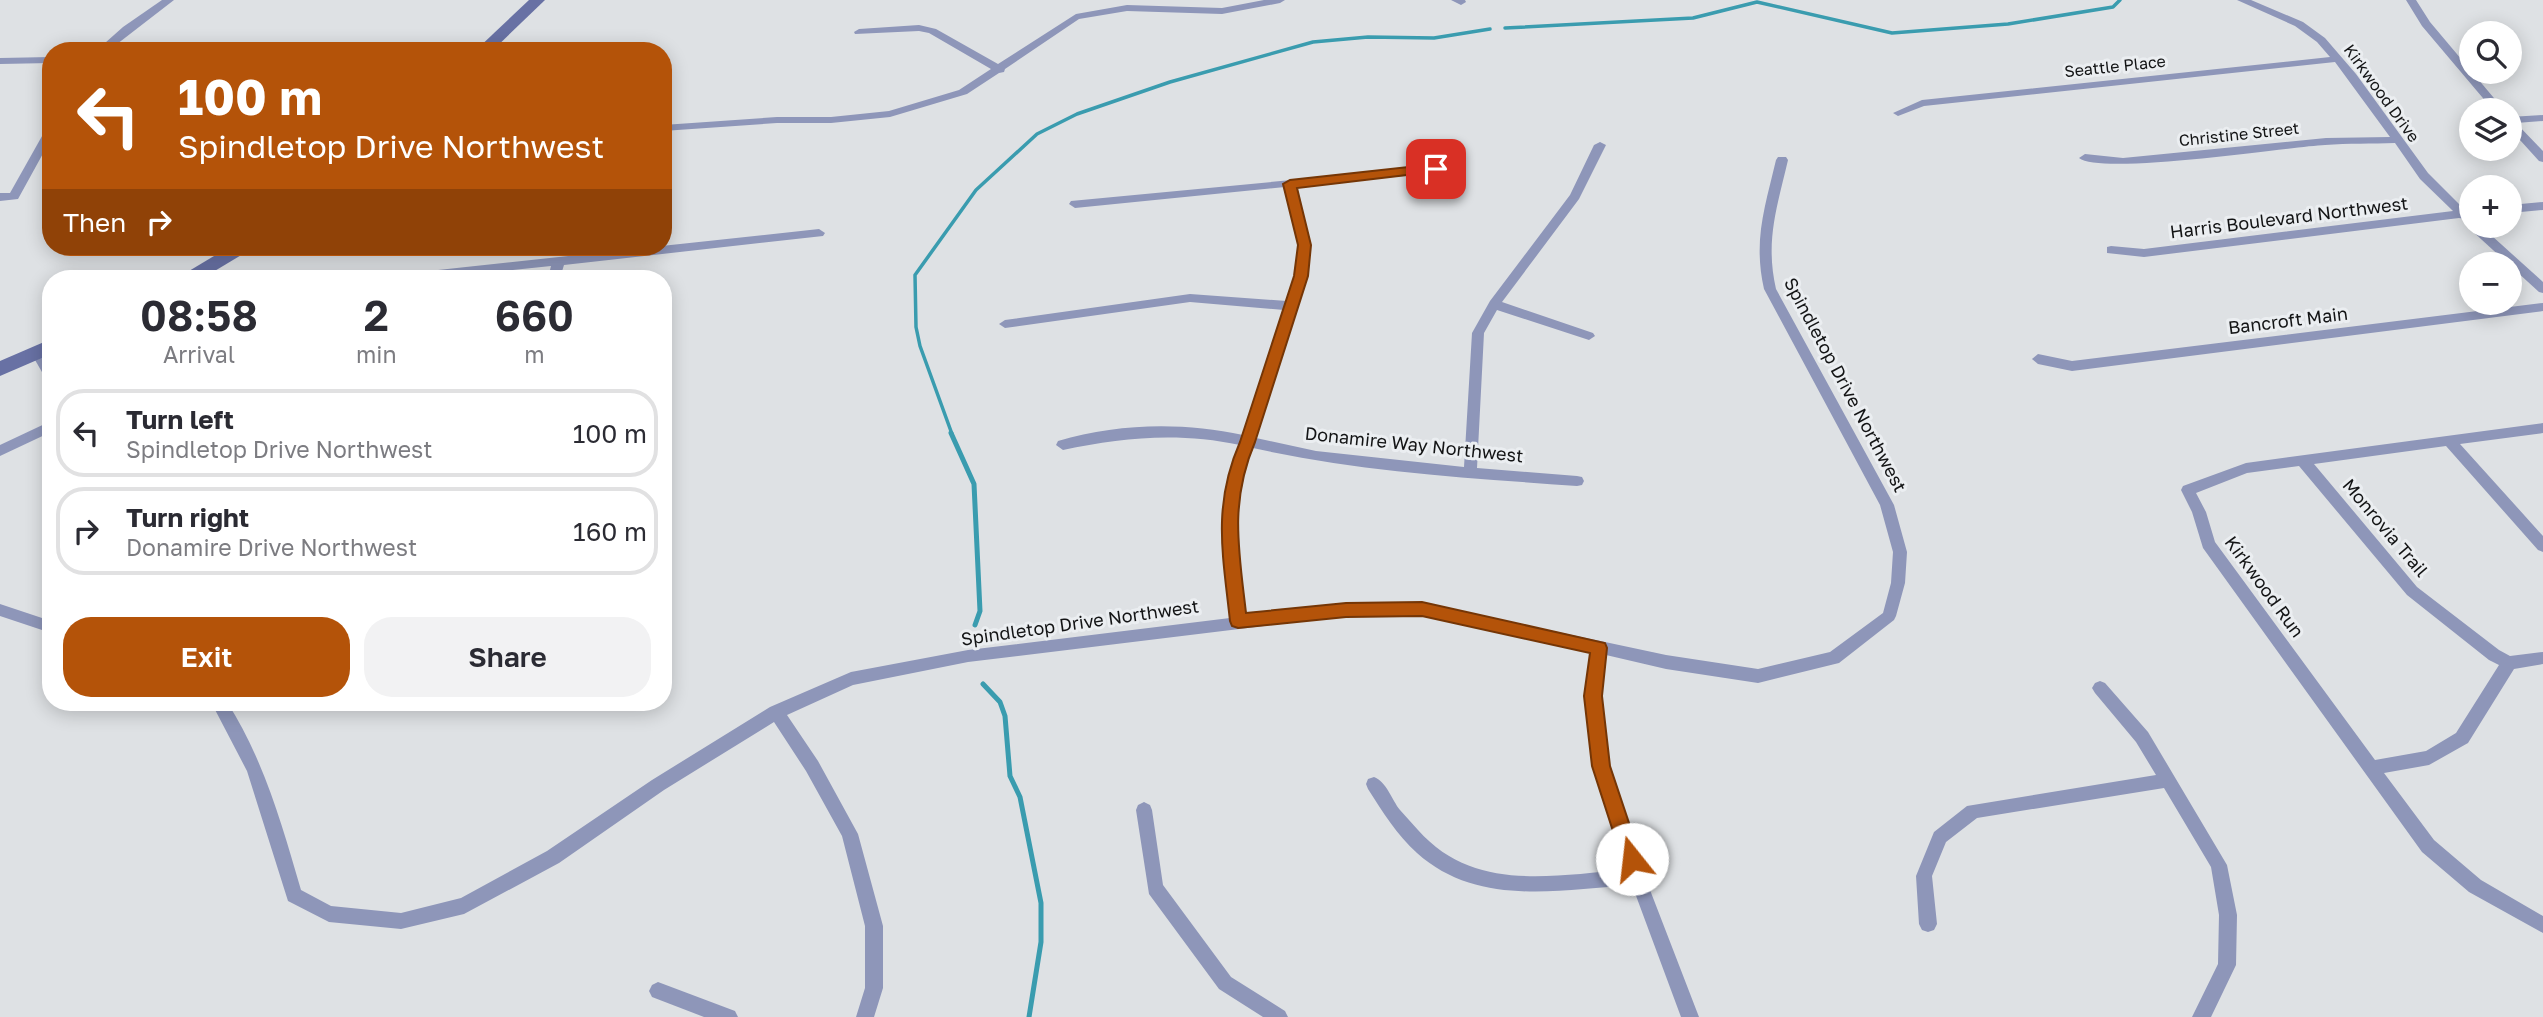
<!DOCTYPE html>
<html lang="en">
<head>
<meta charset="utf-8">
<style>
  :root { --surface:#fff; --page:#f2f2f3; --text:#2b2b33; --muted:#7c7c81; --line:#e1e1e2; --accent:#b45309 }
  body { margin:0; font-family:"Golos Text",sans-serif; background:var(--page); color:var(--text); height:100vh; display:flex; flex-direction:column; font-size:26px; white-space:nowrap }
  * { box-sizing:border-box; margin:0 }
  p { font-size:23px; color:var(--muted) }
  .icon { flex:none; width:38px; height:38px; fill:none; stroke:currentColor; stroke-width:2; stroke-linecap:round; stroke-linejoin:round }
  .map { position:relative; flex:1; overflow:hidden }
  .details { position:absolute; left:42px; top:270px; width:630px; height:441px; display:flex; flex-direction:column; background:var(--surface); border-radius:28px; box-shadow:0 4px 18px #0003 }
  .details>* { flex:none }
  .guide { position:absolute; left:42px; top:42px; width:630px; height:214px; border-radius:28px; box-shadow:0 4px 18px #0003; background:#b45309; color:#fff; overflow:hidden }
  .fabs { position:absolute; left:2459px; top:21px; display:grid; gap:14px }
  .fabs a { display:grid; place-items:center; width:63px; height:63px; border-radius:50%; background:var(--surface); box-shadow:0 4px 18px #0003; font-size:35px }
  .pin { position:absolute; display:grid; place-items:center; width:60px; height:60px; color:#fff; margin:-30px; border-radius:14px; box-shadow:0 4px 10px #0006 }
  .me { position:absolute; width:77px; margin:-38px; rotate:344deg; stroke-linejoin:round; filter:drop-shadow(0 0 5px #0008) }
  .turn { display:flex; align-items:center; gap:24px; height:147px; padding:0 21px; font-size:32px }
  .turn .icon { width:91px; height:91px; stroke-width:2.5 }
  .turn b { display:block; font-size:49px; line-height:60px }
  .then { display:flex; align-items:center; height:66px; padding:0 21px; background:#0003; gap:14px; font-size:26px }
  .eta { display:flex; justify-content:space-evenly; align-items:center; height:119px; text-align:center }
  .eta b { font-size:42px; font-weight:600; line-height:49px }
  .action { display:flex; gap:14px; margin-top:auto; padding:14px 21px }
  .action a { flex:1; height:80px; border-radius:28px; background:var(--accent); color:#fff; font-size:28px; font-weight:600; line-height:80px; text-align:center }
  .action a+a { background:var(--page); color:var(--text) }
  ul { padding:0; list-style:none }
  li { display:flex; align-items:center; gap:21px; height:88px; margin:0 14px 10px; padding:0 7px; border:4px solid var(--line); border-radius:28px }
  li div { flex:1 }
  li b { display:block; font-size:26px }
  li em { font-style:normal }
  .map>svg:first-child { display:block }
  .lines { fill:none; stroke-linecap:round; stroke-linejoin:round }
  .stream-far1 { stroke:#3a9caf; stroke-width:3.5 }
  .stream { stroke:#3a9caf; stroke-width:5 }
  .street { fill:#8e96b9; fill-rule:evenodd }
  .secondary { fill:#6871a4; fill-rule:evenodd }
  .route { fill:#b45309; stroke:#753606; stroke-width:2 }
  .labels { text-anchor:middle; stroke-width:6; stroke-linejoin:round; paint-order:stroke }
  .far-street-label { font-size:16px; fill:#131415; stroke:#ebeef1 }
  .street-label { font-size:18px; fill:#131415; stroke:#ebeef1 }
</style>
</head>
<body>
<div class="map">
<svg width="2543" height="1017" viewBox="0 0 2543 1017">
  <rect width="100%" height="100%" fill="#dee1e4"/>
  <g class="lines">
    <g class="stream-far1">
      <path d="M1505,28L1693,18L1757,2L1892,33L2008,24L2113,7L2120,0"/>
      <path d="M952,434L920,346L916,327L915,275L976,190L1037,134L1077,114L1170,82L1313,42L1368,37L1434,38L1490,29"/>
    </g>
    <g class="stream">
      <path d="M951,433L974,484L980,611L975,625"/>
      <path d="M983,684L1000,702L1005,716L1010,776L1020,797L1041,903V942L1029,1017"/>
    </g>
    <g class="street">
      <path d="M162,0H174L108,51H96L123,27Z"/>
      <path d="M1264,0H1285L1280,3L1222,14L1127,11L1079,19L1005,69L1004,72L999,73L967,94L890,117L831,123H777L663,131V125L777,117H831L889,111L959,90L991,69L929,33L919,31L855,34L854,32L859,29L919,25L936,29L998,64L1076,14L1127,5L1222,8Z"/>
      <path d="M1451,0H1465L1466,2L1461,5Z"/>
      <path d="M2237,0H2251L2303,22L2325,38L2356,74L2428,173L2465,210L2471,209L2469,220L2459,218L2144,257L2107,253V247L2111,246L2144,249L2453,211L2420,179L2395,143C2372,144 2348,143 2325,145C2285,147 2102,176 2079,158L2085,154L2123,158L2326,138L2390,137L2335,62L1924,106L1898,116L1893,113L1922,100L2330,57L2317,42L2295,26Z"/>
      <path d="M2406,0H2416L2430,22L2504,110H2493L2422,26Z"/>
      <path d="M51,57V63L0,64V58Z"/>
      <path d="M2543,115V121L2516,123L2543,151V162L2539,161L2510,129V117Z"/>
      <path d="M51,126V139L18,199L0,201V193H10L46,129Z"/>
      <path d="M1600,142L1606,145L1579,199L1502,302L1593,333L1595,336L1589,340L1497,310L1484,333L1477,468L1577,476L1582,477L1584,481L1582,485L1577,486C1468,478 1359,472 1253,448C1232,503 1237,558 1245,616L1346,604L1422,603L1666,655L1758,669L1830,652L1883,613L1891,583L1893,552L1880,505L1764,289C1753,240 1765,207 1776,160L1778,157H1786L1788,160C1777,207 1765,241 1776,289L1894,505L1907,552L1905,583L1896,616L1894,620L1839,663L1758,683L1666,669L1606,655L1601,696L1609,766L1645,877L1699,1017H1681L1632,885C1558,890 1477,907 1417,853C1397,835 1382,811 1368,789L1366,784L1368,779L1374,777C1386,781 1392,800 1400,810C1406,817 1412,823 1418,830C1474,893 1552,875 1626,870L1593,766L1585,696L1591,652L1422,615L1346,616L968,662L853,685L787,715L818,761L858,834L883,926V988L874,1017H856L865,988V926L842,836L806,771L774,722L664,790L559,863L464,914L401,929L329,922L288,901L247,771L211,702H227C264,760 282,825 301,890L331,906L401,913L461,898L547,851L652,780L770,707L851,672L968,650L1230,618C1223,558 1218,502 1240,445C1180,432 1122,437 1063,450L1056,445L1058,441C1118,423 1183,422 1243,435L1284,310L1190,302L1005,328L999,324L1005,320L1190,294L1287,301L1295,276L1299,245L1285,187L1075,208L1069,204L1071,201L1440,166V172L1436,173L1296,186L1311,245L1307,276L1256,438L1316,451L1464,467L1472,333L1490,301L1570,195L1594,145Z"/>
      <path d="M2543,202V210L2510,213V205Z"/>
      <path d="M2471,223V226H2481L2543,282V293L2539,292L2470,229L2468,226Z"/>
      <path d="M819,229L825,233L823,236L564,265L560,278H548L551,266L437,278H395L401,274Z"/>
      <path d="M2543,303V311L2072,371L2038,364L2032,359L2038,354L2072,361Z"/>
      <path d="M37,348L42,350L51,365V381L46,379L31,353Z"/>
      <path d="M51,421V432L0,456V445Z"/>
      <path d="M2543,423V433L2460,444L2543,536V552L2538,550L2446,446L2314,464L2417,587L2499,650L2510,656L2543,652V664L2514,669L2468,743L2429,765L2384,773L2434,840L2481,880L2543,916V933L2469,892L2422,852L2203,548L2192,512L2181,490L2183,486L2246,463ZM2299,466L2407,595L2489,660L2499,665L2456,733L2426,751L2375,760L2215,542L2206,512L2196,493L2247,473Z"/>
      <path d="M0,604L51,621V633L0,616Z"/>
      <path d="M2100,681L2105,683L2148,732L2227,865L2237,915L2236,965L2211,1017H2192L2218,964L2219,915L2211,867L2164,788L1977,818L1946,842L1932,876L1937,924L1934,930L1928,932L1922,930L1919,924L1916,876L1934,832L1967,806L2156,775L2136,742L2095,693L2092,688L2095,683Z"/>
      <path d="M1144,802L1150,805L1152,810L1163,885L1231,977L1285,1011L1288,1017H1263L1219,989L1149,894L1136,810L1138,805Z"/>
      <path d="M658,982L735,1011L738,1017H704L652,997L649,991L652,985Z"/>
    </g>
    <g class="secondary">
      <path d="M529,0H545L492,51H475Z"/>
      <path d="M229,247H251L248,251L203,278H181L184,274Z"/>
      <path d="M51,339V354L0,376V361Z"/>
    </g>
  </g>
  <path class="route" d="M1436,164L1440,166V171L1297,188L1311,245L1308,276L1255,442C1229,503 1239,551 1246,613L1346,603L1422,602L1605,643L1607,648L1602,696L1610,766L1641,859L1638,865L1632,868L1625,865L1622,859L1592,766L1584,696L1590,653L1422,616L1346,617L1238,628L1232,626L1230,621C1223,555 1212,506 1240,442L1294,276L1298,245L1283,184L1290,180Z"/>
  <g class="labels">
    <g class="far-street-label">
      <text transform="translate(2115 66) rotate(-6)" y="6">Seattle Place</text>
      <text transform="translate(2382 93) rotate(54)" y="6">Kirkwood Drive</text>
      <text transform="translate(2239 134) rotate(-6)" y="6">Christine Street</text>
    </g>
    <g class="street-label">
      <text transform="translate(2289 218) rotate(-7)" y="6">Harris Boulevard Northwest</text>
      <text transform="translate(2288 321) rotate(-7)" y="6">Bancroft Main</text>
      <text transform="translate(1845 385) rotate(62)" y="6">Spindletop Drive Northwest</text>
      <text transform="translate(1414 445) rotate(6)" y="6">Donamire Way Northwest</text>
      <text transform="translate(2385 528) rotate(50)" y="6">Monrovia Trail</text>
      <text transform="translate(2264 587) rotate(54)" y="6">Kirkwood Run</text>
      <text transform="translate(1080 623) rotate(-8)" y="6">Spindletop Drive Northwest</text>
    </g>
  </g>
</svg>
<div class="fabs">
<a><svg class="icon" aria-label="search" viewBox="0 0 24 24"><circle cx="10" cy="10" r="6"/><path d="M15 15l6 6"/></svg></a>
<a><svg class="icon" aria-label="layers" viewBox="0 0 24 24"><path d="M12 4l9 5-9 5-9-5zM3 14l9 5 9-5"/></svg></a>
<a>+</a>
<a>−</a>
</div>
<div class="pin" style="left:1436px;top:169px;background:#d93025"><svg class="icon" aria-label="arrive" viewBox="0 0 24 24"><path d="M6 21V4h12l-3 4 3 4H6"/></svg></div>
<svg class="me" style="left:1632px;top:859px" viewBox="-20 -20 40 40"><circle r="19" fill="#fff"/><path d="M0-13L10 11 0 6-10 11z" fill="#b45309"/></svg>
<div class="guide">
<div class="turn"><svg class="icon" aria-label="left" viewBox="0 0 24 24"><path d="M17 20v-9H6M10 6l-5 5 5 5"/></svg><div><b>100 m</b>Spindletop Drive Northwest</div></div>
<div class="then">Then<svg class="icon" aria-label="right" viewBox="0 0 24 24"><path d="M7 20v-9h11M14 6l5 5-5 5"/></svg></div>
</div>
<section class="details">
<div class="eta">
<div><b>08:58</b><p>Arrival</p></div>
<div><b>2</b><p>min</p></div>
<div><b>660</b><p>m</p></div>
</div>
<ul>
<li><svg class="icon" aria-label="left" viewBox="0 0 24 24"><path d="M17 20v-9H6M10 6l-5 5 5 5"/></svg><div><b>Turn left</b><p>Spindletop Drive Northwest</p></div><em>100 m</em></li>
<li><svg class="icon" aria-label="right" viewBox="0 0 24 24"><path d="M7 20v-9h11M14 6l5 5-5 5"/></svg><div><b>Turn right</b><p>Donamire Drive Northwest</p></div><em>160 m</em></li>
</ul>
<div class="action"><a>Exit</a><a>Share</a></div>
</section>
</div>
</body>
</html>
